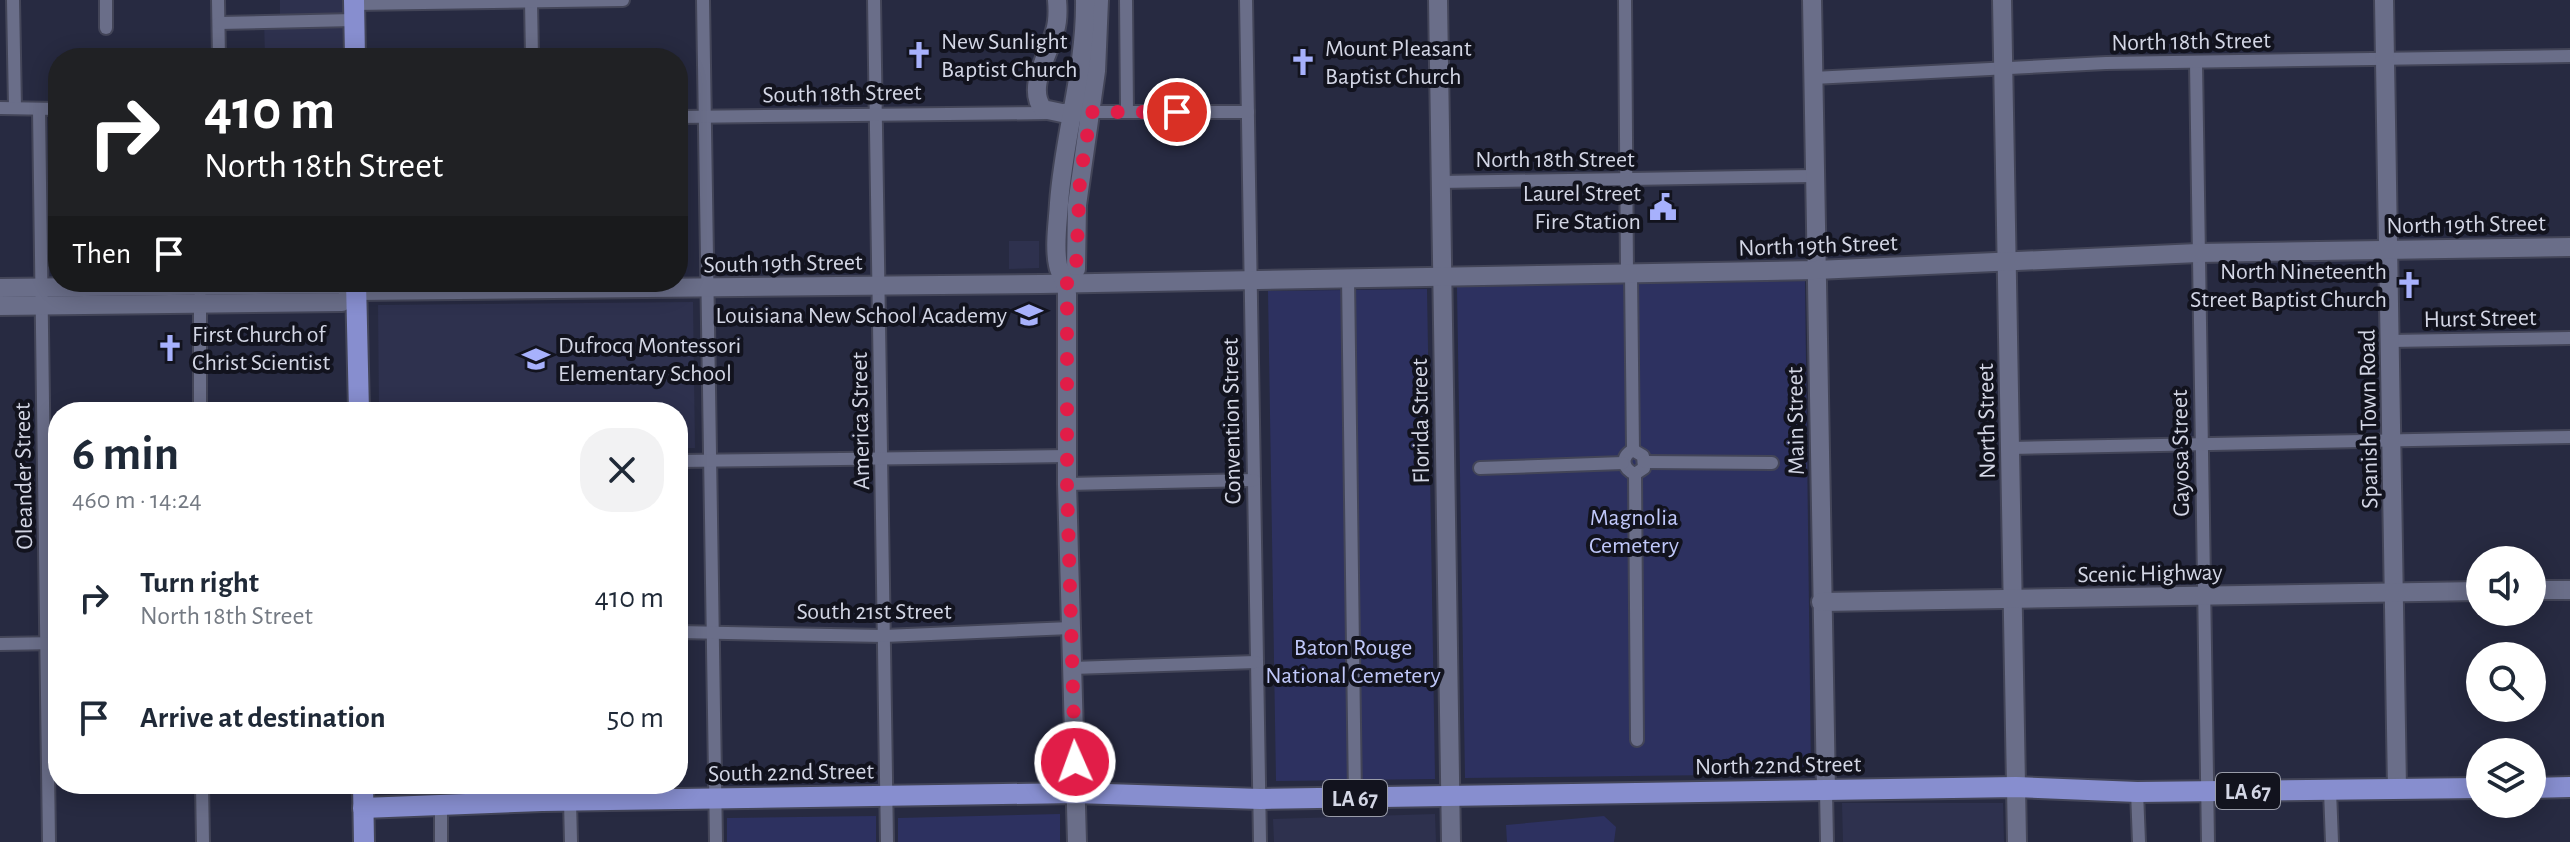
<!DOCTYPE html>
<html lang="en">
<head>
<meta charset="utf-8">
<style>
  :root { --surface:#fff; --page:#f2f2f3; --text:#1f2937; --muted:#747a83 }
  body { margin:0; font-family:"Alegreya Sans",sans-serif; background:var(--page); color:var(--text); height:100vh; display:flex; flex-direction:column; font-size:30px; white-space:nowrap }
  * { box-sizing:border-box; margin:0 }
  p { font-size:26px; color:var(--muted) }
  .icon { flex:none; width:44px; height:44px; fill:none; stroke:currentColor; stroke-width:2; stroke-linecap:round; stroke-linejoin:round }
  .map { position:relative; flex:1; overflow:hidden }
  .panel { position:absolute; left:48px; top:402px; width:640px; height:392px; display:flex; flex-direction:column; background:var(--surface); border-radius:32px; box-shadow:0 4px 20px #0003 }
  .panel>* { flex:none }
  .top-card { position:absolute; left:48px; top:48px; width:640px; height:244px; border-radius:32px; box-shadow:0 4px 20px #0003; background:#202124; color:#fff; overflow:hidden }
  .tools { position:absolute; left:2466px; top:546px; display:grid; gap:16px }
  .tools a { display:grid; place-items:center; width:80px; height:80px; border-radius:50%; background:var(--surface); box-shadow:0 4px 20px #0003; font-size:40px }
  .pin { position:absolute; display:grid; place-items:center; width:68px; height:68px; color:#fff; margin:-34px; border:4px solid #fff; border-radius:50%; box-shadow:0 2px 8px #0007 }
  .me { position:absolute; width:88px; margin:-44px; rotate:358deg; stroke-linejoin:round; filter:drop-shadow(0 0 6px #0008) }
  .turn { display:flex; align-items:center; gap:28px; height:168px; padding:0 24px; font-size:36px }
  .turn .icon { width:104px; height:104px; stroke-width:2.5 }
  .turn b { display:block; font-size:56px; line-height:68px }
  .then { display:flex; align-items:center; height:76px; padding:0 24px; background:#0003; gap:16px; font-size:30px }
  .round { display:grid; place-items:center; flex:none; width:84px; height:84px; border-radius:32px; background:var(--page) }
  .head { display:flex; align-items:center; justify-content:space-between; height:136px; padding:0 24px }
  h1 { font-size:48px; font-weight:600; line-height:60px }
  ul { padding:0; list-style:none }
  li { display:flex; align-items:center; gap:24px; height:120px; padding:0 24px }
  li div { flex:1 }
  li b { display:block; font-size:30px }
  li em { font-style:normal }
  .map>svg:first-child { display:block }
  .built { fill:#2e314e }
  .green { fill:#2d3160 }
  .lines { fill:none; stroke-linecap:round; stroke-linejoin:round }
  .street-casing { stroke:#434558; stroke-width:16 }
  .secondary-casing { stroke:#434558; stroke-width:22 }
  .primary-casing { stroke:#434558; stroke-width:24 }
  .street { stroke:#6a6e89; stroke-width:12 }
  .secondary { stroke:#6a6e89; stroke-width:18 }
  .primary { stroke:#878ecf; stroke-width:20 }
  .route { stroke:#e11d48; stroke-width:14; stroke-dasharray:0 25.2 }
  .labels { text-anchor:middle; stroke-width:8; stroke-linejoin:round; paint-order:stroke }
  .shield { fill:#12131e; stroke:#999ca9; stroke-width:2 }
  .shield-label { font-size:22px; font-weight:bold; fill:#d3d6e5 }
  .poi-label { font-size:24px; fill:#d3d6e5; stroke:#12131e; text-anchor:start }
  .street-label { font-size:24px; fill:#d3d6e5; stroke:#12131e }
  .park-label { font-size:24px; fill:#c0c8fa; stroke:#12131e }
</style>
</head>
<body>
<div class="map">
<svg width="2570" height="842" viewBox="0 0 2570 842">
  <rect width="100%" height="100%" fill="#272a41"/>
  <g class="built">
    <path d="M280,0H343L344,58H265L264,20L280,18Z"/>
    <path d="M1009,241H1039V268L1009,269Z"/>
    <path d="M693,302L695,448H678V412H379L378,305Z"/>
    <path d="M1842,803H2003L2004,842H1843Z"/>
    <path d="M1435,814L1436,842H1274L1273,819Z"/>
  </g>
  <g class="green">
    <path d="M1805,281L1811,774L1465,778L1457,287Z"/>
    <path d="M1427,289L1435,779L1276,781L1268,291Z"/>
    <path d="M1060,814V842H898V818Z"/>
    <path d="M876,816V842H727V818Z"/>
    <path d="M1604,816L1616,827L1614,842H1507L1506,825Z"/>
  </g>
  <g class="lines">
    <g class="street-casing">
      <g id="street">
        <path d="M13,0L15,108"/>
        <path d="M106,0V28"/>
        <path d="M218,0L219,58"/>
        <path d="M531,0L532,58"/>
        <path d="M703,0L716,842"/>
        <path d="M874,0L887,842"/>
        <path d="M1126,0L1127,112"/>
        <path d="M1246,0L1260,842"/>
        <path d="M1625,0L1627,274"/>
        <path d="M354,4L623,0"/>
        <path d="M219,23L354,20"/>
        <path d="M2196,63L2208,842"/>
        <path d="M1813,78L2106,63L2570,56"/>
        <path d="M0,108L58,109"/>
        <path d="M39,109L49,842"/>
        <path d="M1091,112H1248"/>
        <path d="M678,117L1051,113"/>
        <path d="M1440,182L1814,176"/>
        <path d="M1631,274L1633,450C1620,457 1623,469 1635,474L1644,468L1643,456L1633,450"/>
        <path d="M1348,277L1355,798"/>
        <path d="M2390,341L2570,338"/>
        <path d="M200,412V297"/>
        <path d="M2010,448L2570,437"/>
        <path d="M678,461L1067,456"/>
        <path d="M1645,462L1772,463"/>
        <path d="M1480,468L1623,463"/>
        <path d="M1635,474L1637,740"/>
        <path d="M1067,484L1254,480"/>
        <path d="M678,632L884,636L1071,628"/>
        <path d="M0,644L58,643"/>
        <path d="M1072,668L1256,662"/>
        <path d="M202,784L203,842"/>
        <path d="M1826,791L1827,842"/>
        <path d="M2330,791L2332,842"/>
        <path d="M2137,792L2139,842"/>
        <path d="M570,801L571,842"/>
        <path d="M441,804V842"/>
      </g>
    </g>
    <g class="secondary-casing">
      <g id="secondary">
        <path d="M1057,0C1058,11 1058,21 1055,31C1049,54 1026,88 1043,109L1062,113L1084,112"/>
        <path d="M1438,0L1451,842"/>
        <path d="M1812,0L1826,791"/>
        <path d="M2002,0L2017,842"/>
        <path d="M2384,0L2397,789"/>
        <path d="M1067,283L1076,269L1077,205L1096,71L1099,0"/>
        <path d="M0,288L342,284L356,291"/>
        <path d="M356,291L1041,284L1816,270L2198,253L2570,247"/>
        <path d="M0,306L342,302L356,291"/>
        <path d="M2532,590H2570"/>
        <path d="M1821,602L2480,591"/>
        <path d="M1077,842L1067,484V294C1067,282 1060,276 1058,265C1054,246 1058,222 1059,203C1064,134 1086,69 1085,0"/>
      </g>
    </g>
    <g class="primary-casing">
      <g id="primary">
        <path d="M354,0L355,58"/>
        <path d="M356,282L359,412"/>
        <path d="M363,784L364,842"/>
        <path d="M2532,788L2570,787"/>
        <path d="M363,808L542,801L1076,793L1260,799L2016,787L2137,792L2480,788"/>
      </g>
    </g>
    <use href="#street" class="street"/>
    <use href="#secondary" class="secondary"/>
    <use href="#primary" class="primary"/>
  </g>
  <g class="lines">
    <path class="route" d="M1075,762L1067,484V283L1076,269L1080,179L1091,112H1177"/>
  </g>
  <defs>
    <g id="church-bare" transform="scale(2.16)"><path d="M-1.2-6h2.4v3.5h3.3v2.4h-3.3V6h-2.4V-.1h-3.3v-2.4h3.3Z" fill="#a7b1fc" stroke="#12131e" stroke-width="2.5" paint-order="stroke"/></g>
    <g id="civic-bare" transform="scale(2.16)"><path d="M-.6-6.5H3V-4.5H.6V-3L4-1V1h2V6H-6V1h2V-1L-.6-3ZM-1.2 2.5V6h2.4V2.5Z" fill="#a7b1fc" stroke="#12131e" stroke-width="2.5" paint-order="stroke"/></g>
    <g id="school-bare" transform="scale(2.16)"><path d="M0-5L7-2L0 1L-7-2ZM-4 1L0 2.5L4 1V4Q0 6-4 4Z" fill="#a7b1fc" stroke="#12131e" stroke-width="2.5" paint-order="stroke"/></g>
  </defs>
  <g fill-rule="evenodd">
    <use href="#church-bare" x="919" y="55"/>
    <use href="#church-bare" x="1303" y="62"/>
    <use href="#civic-bare" x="1663" y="207"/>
    <use href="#church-bare" x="2409" y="285"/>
    <use href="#school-bare" x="1029" y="315"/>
    <use href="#church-bare" x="170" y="348"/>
    <use href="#school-bare" x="536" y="359"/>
  </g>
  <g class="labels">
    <g class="shield">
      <rect x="2216" y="773" width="64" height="36" rx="6"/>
      <rect x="1323" y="780" width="64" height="36" rx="6"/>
    </g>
    <g class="shield-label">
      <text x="2248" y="799">LA 67</text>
      <text x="1355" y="806">LA 67</text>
    </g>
    <g class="poi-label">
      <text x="941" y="49">New Sunlight<tspan x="941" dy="28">Baptist Church</tspan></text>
      <text x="1325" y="56">Mount Pleasant<tspan x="1325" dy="28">Baptist Church</tspan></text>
      <text x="1641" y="201" text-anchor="end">Laurel Street<tspan x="1641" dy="28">Fire Station</tspan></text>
      <text x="2387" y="279" text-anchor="end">North Nineteenth<tspan x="2387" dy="28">Street Baptist Church</tspan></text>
      <text x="1007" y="323" text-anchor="end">Louisiana New School Academy</text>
      <text x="192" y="342">First Church of<tspan x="192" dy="28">Christ Scientist</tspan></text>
      <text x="558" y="353">Dufrocq Montessori<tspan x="558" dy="28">Elementary School</tspan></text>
    </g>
    <g class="street-label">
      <text transform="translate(2191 41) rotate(-1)" y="8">North 18th Street</text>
      <text transform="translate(842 93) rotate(-1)" y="8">South 18th Street</text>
      <text x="1555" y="167">North 18th Street</text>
      <text transform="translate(2466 224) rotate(-1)" y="8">North 19th Street</text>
      <text transform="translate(1818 245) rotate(-2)" y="8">North 19th Street</text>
      <text transform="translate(783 263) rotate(-1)" y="8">South 19th Street</text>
      <text transform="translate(2480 318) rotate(-1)" y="8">Hurst Street</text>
      <text transform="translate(2368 419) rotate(-91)" y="8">Spanish Town Road</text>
      <text transform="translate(860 421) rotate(-91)" y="8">America Street</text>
      <text transform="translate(1231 421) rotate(-91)" y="8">Convention Street</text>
      <text transform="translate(1420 421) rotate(-91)" y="8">Florida Street</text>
      <text transform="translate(1795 421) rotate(-91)" y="8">Main Street</text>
      <text transform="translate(1986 421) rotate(-91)" y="8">North Street</text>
      <text transform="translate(2180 453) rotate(-91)" y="8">Gayosa Street</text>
      <text transform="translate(23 476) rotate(-91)" y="8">Oleander Street</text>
      <text transform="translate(2150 573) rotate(-1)" y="8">Scenic Highway</text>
      <text x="874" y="619">South 21st Street</text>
      <text transform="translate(1778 765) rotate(-1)" y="8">North 22nd Street</text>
      <text transform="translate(791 772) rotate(-1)" y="8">South 22nd Street</text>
    </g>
    <g class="park-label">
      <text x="1634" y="525">Magnolia<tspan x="1634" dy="28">Cemetery</tspan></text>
      <text x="1353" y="655">Baton Rouge<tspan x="1353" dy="28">National Cemetery</tspan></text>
    </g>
  </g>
</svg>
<div class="tools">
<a><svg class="icon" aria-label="sound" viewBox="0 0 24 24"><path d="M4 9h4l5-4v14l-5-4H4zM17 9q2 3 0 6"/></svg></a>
<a><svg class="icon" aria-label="search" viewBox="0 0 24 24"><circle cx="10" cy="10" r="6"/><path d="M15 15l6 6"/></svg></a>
<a><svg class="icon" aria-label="layers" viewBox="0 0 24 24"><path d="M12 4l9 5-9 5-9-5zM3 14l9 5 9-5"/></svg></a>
</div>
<div class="pin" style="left:1177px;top:112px;background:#d93025"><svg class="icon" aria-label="arrive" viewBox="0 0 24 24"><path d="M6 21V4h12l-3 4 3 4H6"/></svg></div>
<svg class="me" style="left:1075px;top:762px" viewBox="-20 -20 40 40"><circle r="17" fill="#e11d48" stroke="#fff" stroke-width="3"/><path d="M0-11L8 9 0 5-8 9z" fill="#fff"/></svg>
<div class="top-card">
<div class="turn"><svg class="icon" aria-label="right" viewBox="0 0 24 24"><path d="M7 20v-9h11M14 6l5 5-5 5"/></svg><div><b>410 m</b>North 18th Street</div></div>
<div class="then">Then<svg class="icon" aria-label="arrive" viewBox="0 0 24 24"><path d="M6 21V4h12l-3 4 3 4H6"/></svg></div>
</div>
<section class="panel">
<div class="head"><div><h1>6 min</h1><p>460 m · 14:24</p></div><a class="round"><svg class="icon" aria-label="close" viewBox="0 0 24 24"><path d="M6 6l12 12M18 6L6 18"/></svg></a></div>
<ul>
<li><svg class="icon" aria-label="right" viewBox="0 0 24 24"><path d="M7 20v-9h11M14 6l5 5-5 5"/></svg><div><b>Turn right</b><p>North 18th Street</p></div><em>410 m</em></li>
<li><svg class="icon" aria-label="arrive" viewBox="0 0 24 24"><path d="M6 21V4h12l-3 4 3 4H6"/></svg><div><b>Arrive at destination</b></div><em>50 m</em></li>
</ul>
</section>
</div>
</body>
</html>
